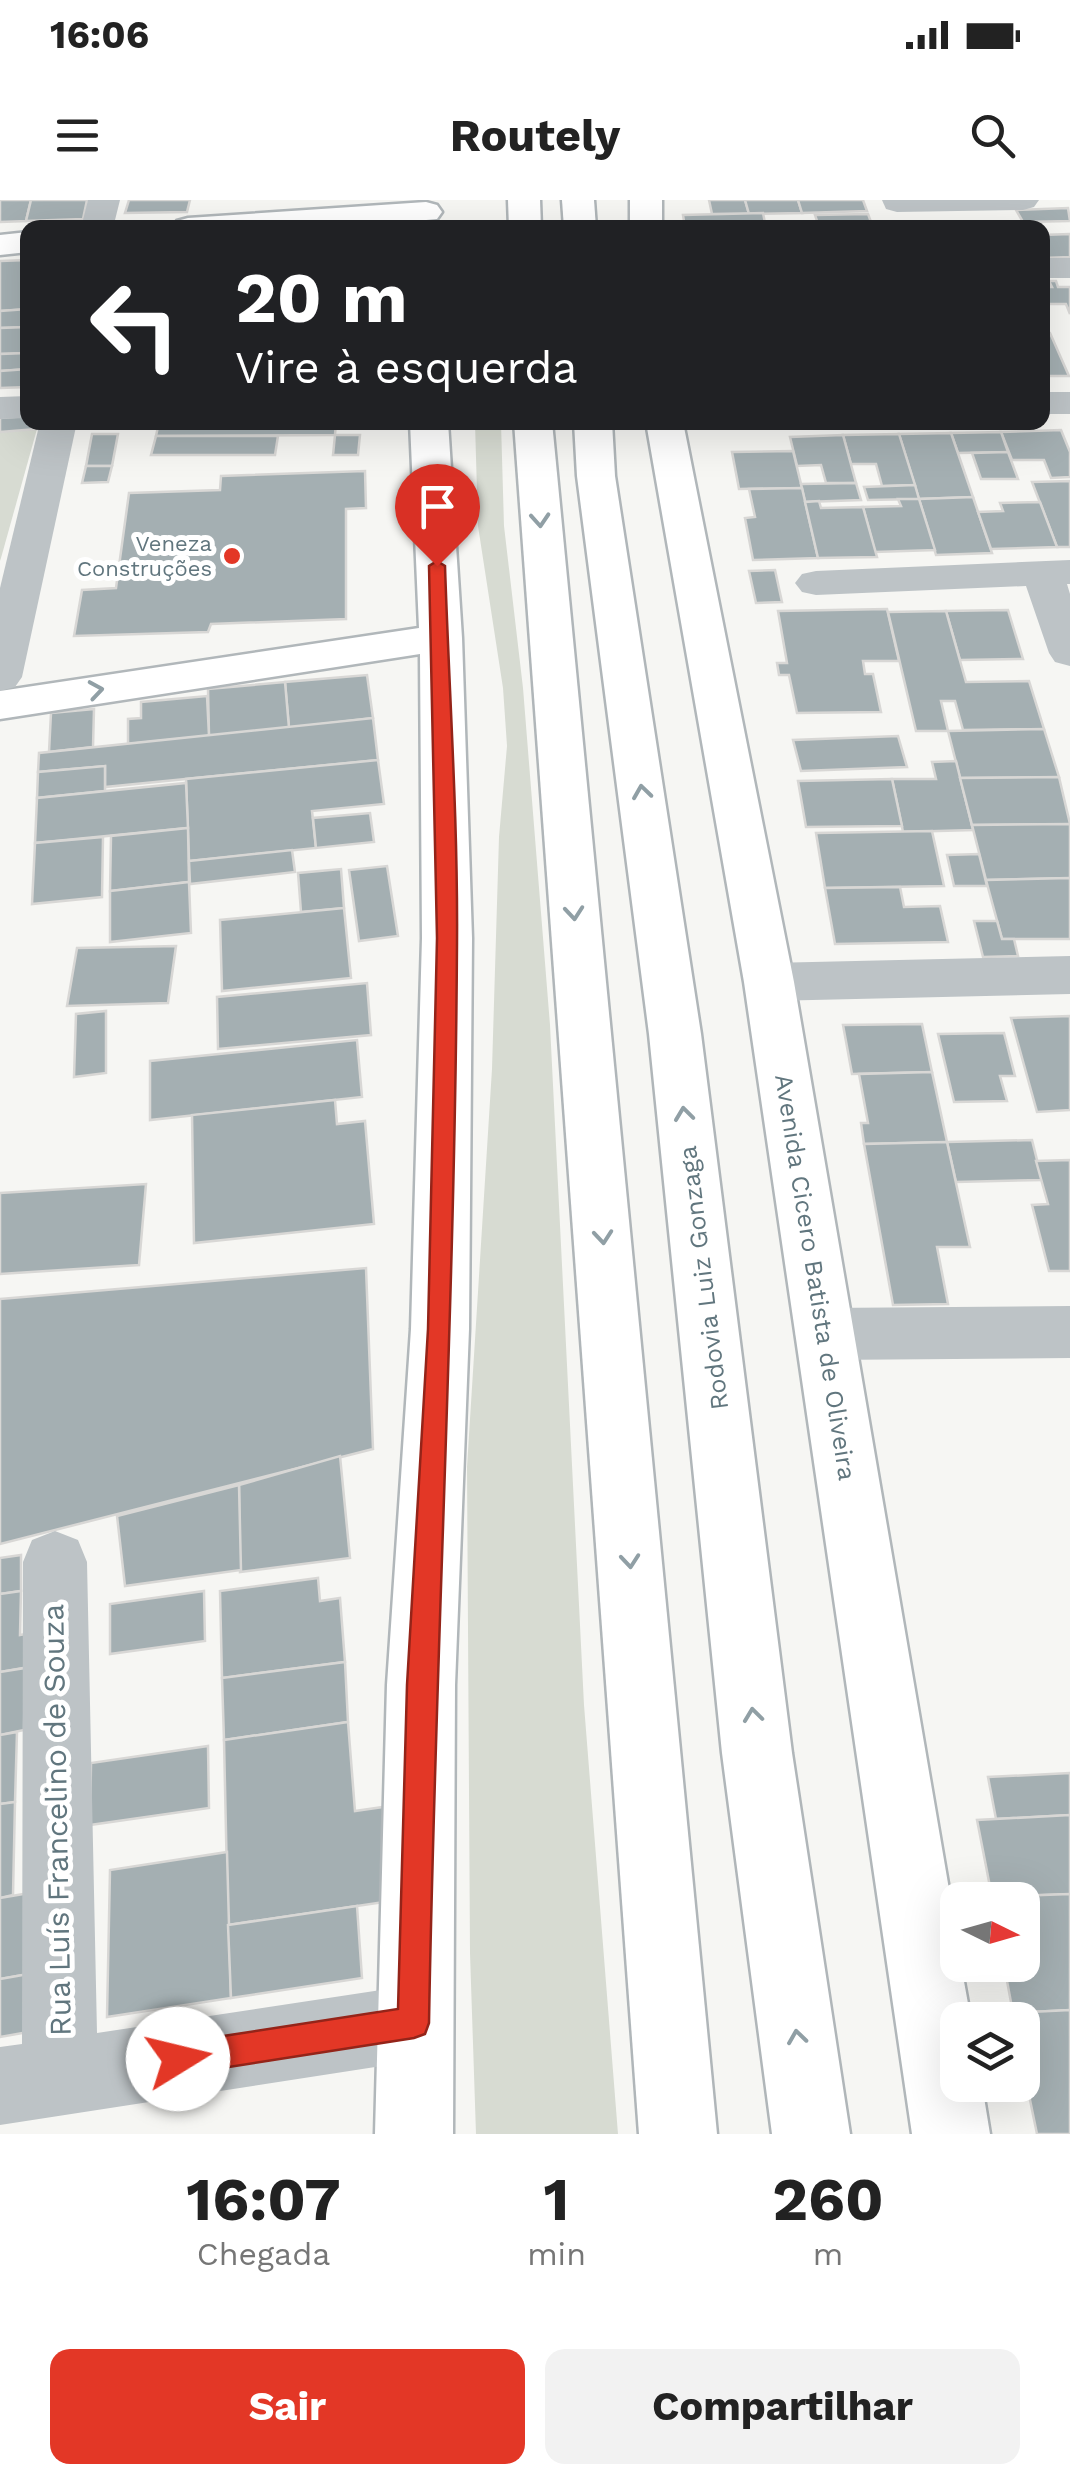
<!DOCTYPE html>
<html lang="pt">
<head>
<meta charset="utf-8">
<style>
  :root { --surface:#fff; --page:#f2f2f2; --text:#222; --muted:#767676; --accent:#e33726 }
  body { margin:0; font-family:"Work Sans",sans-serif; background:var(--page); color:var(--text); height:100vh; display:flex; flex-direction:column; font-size:38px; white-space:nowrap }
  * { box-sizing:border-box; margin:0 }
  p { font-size:32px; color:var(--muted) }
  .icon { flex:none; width:55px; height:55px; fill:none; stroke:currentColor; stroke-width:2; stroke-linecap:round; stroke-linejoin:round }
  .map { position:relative; height:1934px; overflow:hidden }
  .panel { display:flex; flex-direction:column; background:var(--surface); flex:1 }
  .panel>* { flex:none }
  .banner { position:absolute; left:20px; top:20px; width:1030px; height:210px; border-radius:20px; box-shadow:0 10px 40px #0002; background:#202124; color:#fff; overflow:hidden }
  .needle { width:65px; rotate:95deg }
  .fabs { position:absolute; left:940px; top:1682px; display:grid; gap:20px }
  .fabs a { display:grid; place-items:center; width:100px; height:100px; border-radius:20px; background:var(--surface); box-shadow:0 10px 40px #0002; font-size:50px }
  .pin { position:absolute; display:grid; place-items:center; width:85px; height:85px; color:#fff; margin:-102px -42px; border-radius:50% 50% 50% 0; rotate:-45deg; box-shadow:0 0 10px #0007 }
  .pin .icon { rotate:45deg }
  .me { position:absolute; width:110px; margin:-55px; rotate:81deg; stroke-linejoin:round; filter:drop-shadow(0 0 8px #0008) }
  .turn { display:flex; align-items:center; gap:35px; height:210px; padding:0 50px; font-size:45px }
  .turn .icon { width:130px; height:130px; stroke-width:2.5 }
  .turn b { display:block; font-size:70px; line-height:85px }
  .eta { display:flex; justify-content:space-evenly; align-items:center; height:170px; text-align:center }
  .eta b { font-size:60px; font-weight:700; line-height:70px }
  .cta { display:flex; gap:20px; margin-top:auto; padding:20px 50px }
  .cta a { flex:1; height:115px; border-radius:20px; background:var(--accent); color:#fff; font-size:40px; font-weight:700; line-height:115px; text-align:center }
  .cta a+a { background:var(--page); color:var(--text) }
  .status { display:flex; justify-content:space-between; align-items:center; height:70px; padding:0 50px; background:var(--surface); direction:ltr }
  .status svg { height:28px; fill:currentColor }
  header { display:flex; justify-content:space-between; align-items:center; height:130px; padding:0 50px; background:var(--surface); font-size:45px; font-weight:700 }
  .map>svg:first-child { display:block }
  .green { fill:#d7dbd2 }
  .building { fill:#a4afb2; stroke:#d8d7d5; stroke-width:2.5 }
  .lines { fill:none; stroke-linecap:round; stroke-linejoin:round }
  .major-casing { stroke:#b1b7ba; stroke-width:5 }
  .highway-casing { stroke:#b0b6b9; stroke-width:5 }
  .minor { fill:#bdc3c6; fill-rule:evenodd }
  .major { fill:#fff; fill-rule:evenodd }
  .highway { fill:#fff; fill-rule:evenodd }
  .oneway { stroke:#909fa5 }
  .route { fill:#e33726; stroke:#942419; stroke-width:2.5 }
  .poi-dot { fill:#e33726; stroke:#fff; stroke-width:4 }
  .labels { text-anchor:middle; stroke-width:10; stroke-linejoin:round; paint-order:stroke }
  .far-poi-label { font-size:22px; fill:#61767e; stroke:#fff; text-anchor:end }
  .street-label { font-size:25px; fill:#61767e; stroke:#fff }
  .near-street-label { font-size:30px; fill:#61767e; stroke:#fff }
</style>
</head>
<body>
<div class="status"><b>16:06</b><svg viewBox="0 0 49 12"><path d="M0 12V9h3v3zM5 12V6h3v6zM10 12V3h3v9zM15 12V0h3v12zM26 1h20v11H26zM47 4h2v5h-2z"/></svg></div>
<header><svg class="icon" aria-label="menu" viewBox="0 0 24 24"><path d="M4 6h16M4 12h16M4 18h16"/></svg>Routely<svg class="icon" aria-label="search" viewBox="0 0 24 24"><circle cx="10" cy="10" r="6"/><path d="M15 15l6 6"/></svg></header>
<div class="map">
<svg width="1070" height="1934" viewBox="0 0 1070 1934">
  <rect width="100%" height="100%" fill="#f6f6f3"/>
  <g class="green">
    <path d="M475,223H501L504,326L523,488L550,825L584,1505L618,1934H476L470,1753L467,1267L492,869L499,637L507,546L503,488L478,326Z"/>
    <path d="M37,229L1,358L0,361V232Z"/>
  </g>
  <g class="building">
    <path d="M0,0H31L26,21L0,22Z"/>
    <path d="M31,0H87L83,19L26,21Z"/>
    <path d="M129,0H190L187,12L125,13Z"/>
    <path d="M709,0H745L749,14H712Z"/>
    <path d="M745,0H798L802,13L749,14Z"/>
    <path d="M798,0H863L867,11L802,13Z"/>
    <path d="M1068,8L1070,21L1023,22L1016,10Z"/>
    <path d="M763,13L766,28H685L683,15Z"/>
    <path d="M868,14L871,22L818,24L815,15Z"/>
    <path d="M1070,34V57L1042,58V35Z"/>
    <path d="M28,60V109L0,111V61Z"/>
    <path d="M1049,81H1056L1058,87H1070V114L1066,104H1042V87H1052Z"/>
    <path d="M28,109V127L0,128V111Z"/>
    <path d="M28,127V153L0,154V128Z"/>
    <path d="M1042,133H1050L1069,176H1042Z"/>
    <path d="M28,153V169L0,171V154Z"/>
    <path d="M28,169V187L0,188V171Z"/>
    <path d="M28,216V222H38L37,229L0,232V218Z"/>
    <path d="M159,222H336L335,235L156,236Z"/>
    <path d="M1061,230L1070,252V277L1051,278L1044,260H1012L1001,232Z"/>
    <path d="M1001,232L1008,252L958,253L951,233Z"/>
    <path d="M951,233L973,297L919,299L899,234Z"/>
    <path d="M92,234H118L112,266H86Z"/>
    <path d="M899,234L915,285L882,286L876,264H851L843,235Z"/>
    <path d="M335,235H360L358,255H333Z"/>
    <path d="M843,235L856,283H826L821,265L797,266L790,237Z"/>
    <path d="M156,236H278L275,255H151Z"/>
    <path d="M793,251L802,288L739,289L732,252Z"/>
    <path d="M1008,252L1018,279H981L972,253Z"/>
    <path d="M86,266H112L108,282L82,283Z"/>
    <path d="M365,271L366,308L346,309V419L211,424L208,432L74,436L82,390L116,388L129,293L220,290L221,276Z"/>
    <path d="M1070,281V347H1057L1032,282Z"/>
    <path d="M856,283L861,300L805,302L801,284Z"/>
    <path d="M915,285L919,299L868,300L864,287Z"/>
    <path d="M802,288L818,358L753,360L745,318L755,317L749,289Z"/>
    <path d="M973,297L992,353L936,355L919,299Z"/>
    <path d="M898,299H919L935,350L875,352L863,307L901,306Z"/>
    <path d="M819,301L821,308L863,307L877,357L818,358L805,302Z"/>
    <path d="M1040,302L1057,347L991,349L978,312L1003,311L1000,303Z"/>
    <path d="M775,370L782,402L756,403L749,371Z"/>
    <path d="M887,409L899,461H863L865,474H873L881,512L797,513L789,475H779L777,463H787L778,411Z"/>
    <path d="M1008,410L1023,459L960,460L946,411Z"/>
    <path d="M946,411L966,482L1029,481L1044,529L963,530L955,501H941L948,531H916L888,412Z"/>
    <path d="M367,475L373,518L289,528L285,482Z"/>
    <path d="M285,482L289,528L209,536L208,489Z"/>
    <path d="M207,496L209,536L128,544V519L141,518V502Z"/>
    <path d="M94,509L93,547L49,552L51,513Z"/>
    <path d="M373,518L378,560L105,587V566L38,572L39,553Z"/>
    <path d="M1044,529L1059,577L960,578L948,531Z"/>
    <path d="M898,536L907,567L801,571L793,540Z"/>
    <path d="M378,560L384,604L312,611L316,648L189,661L186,579Z"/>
    <path d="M956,561L973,630L903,632L892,579H936L932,562Z"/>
    <path d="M105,566V591L37,598L38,572Z"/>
    <path d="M1059,577L1070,624L972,625L960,578Z"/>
    <path d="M892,579L902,626L806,627L798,581Z"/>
    <path d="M186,583L188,628L35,643L37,598Z"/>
    <path d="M370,613L374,642L316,648L313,618Z"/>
    <path d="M1070,624V678L986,680L972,625Z"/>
    <path d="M188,628L189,682L110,691L111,636Z"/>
    <path d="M932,631L944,686L825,688L816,633Z"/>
    <path d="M103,637L102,697L32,704L35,643Z"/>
    <path d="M292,650L295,672L190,684L189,661Z"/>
    <path d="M979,654L987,686H954L947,655Z"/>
    <path d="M387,666L398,736L359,741L349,670Z"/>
    <path d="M341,669L344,708L301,712L298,673Z"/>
    <path d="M1070,678V739H1002L986,680Z"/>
    <path d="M189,682L191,733L110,742V691Z"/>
    <path d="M900,687L904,707L940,706L948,742L835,744L825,688Z"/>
    <path d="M344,708L351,778L222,791L220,720Z"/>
    <path d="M974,721H997L1002,739H1014L1018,756L983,757Z"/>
    <path d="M176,746L168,803L67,806L77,748Z"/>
    <path d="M367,783L371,835L218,849L217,797Z"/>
    <path d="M106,811V873L74,877L76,814Z"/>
    <path d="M1070,816V910L1037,912L1011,818Z"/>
    <path d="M922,824L932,872L852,874L843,825Z"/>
    <path d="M1004,833L1015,876H1000L1007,901L954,902L938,834Z"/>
    <path d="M357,840L362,897L150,920V861Z"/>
    <path d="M932,872L947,942L864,944L861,923H868L859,874Z"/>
    <path d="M335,900L337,924L365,921L374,1024L194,1043L192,915Z"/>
    <path d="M1032,940L1042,980L956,982L947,942Z"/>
    <path d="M947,942L970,1047H937L948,1104L893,1105L864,944Z"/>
    <path d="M1070,960V1071H1049L1032,1005L1048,1004L1036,961Z"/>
    <path d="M146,984L139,1065L0,1074V993Z"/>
    <path d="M366,1068L373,1249L0,1344V1099Z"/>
    <path d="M340,1256L350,1358L240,1372L239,1285Z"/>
    <path d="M239,1285L241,1370L125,1386L117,1316Z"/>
    <path d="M21,1355V1391L0,1394V1358Z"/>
    <path d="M318,1378L320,1401L340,1398L345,1462L222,1478L220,1391Z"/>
    <path d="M21,1391L20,1435L37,1432L35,1466L0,1472V1394Z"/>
    <path d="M204,1391L205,1441L110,1454V1404Z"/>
    <path d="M345,1462L348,1522L224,1540L222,1478Z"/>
    <path d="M25,1468L24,1530L0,1535V1472Z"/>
    <path d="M348,1522L355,1611L383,1607L391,1701L228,1725L224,1540Z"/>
    <path d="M17,1532L15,1602L0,1604V1535Z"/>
    <path d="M208,1546L209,1608L90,1625L91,1563Z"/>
    <path d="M1070,1573V1615L996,1619L988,1577Z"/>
    <path d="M15,1602L13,1695L0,1698V1604Z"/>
    <path d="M1070,1615V1694L992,1697L977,1620Z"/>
    <path d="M227,1652L231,1798L107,1817L110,1670Z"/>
    <path d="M35,1692L34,1773L0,1779V1698Z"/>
    <path d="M1070,1694V1810L1013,1813L1004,1765H1022V1700L992,1697Z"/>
    <path d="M357,1706L362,1778L231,1798L228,1725Z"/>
    <path d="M34,1773V1831L0,1837V1779Z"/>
    <path d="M1070,1810V1934H1037L1022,1861V1820H1014L1013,1813Z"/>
  </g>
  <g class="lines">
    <g class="major-casing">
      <g id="major">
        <rect x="630" y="0" width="32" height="28"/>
        <path d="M426,2L437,5L442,12L437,19L339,28H172L177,21L188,18Z"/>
        <path d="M28,32V52L0,55V35Z"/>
        <path d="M410,222H448L462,438L472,738L469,1129L455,1485L453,1934H375L387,1485L411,1129L422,738L420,454L0,519V491L419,428Z"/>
        <path d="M646,222H683L794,782L958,1742V1765H961L971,1820H958V1885H982L990,1934H912L744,782Z"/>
      </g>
    </g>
    <g class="highway-casing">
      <g id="highway">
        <path d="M508,0H540L541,28H509Z"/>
        <path d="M562,0H594L596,28H564Z"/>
        <path d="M514,222H552L717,1934H639Z"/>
        <path d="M574,222H612L615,276L701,834L792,1553L850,1934H772L722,1553L649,834L577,276Z"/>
      </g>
    </g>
    <g class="minor">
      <path d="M88,0H120L113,28H81Z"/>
      <path d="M882,0H1039L1034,7L1023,10L897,12L886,9Z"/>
      <rect x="1042" y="58" width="28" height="20"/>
      <rect x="1042" y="192" width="28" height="22"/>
      <path d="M28,196V218L0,219V197Z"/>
      <path d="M40,222H77L22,477L15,487L0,491V388Z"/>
      <path d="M1070,360V384H1067L1070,394V466L1055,462L1049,453L1026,386L816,395L802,392L795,383L802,374L816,371Z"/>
      <path d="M1070,756V794L769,801L751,795L744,782L751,769L769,763Z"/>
      <path d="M1070,1106V1158L825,1160L804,1152L795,1134L804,1116L825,1108Z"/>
      <path d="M55,1331L78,1340L87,1362L97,1833L414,1785L441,1796L452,1823L441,1850L414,1861L0,1925V1847L22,1844L23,1362L32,1340Z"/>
    </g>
    <use href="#major" class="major"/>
    <use href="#highway" class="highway"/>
  </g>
  <defs><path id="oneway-chevron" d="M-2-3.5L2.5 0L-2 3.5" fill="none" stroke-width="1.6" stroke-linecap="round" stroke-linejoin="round" transform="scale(2.5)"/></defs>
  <g class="oneway">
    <use href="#oneway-chevron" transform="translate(540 320) rotate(86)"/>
    <use href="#oneway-chevron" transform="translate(96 490) rotate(-9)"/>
    <use href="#oneway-chevron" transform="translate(642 592) rotate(-98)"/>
    <use href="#oneway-chevron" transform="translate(574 713) rotate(85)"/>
    <use href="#oneway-chevron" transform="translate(684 914) rotate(-97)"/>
    <use href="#oneway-chevron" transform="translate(603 1037) rotate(85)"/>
    <use href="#oneway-chevron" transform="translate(630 1361) rotate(85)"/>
    <use href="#oneway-chevron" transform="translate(753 1515) rotate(-97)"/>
    <use href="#oneway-chevron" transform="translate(797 1837) rotate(-98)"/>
  </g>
  <path class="route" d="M437,361L445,366C449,491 458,618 457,743C455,1103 435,1463 429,1823L425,1834L414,1838L178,1875L167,1870L162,1859L167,1848L178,1843L398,1809L407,1485L428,1129L437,738L429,366Z"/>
  <circle class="poi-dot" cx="232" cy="356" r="10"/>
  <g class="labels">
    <g class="far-poi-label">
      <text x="212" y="351">Veneza<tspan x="212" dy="25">Construções</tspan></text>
    </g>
    <g class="street-label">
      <text transform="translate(816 1077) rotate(81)" y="9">Avenida Cicero Batista de Oliveira</text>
      <text transform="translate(703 1078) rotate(-97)" y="9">Rodovia Luiz Gonzaga</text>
    </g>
    <g class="near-street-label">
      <text transform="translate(57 1620) rotate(-91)" y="10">Rua Luís Francelino de Souza</text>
    </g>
  </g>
</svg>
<div class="fabs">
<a><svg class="needle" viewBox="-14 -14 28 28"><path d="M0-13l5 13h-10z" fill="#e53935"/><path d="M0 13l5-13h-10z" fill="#767676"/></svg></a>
<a><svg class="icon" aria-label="layers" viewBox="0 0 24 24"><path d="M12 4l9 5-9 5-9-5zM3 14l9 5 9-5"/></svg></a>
</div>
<div class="pin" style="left:437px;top:366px;background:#d93025"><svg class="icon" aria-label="arrive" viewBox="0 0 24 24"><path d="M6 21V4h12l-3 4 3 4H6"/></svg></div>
<svg class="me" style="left:178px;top:1859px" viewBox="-20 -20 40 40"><circle r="19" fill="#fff"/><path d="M0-13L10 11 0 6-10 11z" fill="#e33726"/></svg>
<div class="banner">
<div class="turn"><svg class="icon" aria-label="left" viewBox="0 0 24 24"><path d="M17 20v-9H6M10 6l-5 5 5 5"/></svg><div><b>20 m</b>Vire à esquerda</div></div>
</div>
</div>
<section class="panel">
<div class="eta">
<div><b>16:07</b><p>Chegada</p></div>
<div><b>1</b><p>min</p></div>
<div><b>260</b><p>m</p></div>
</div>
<div class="cta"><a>Sair</a><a>Compartilhar</a></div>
</section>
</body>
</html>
